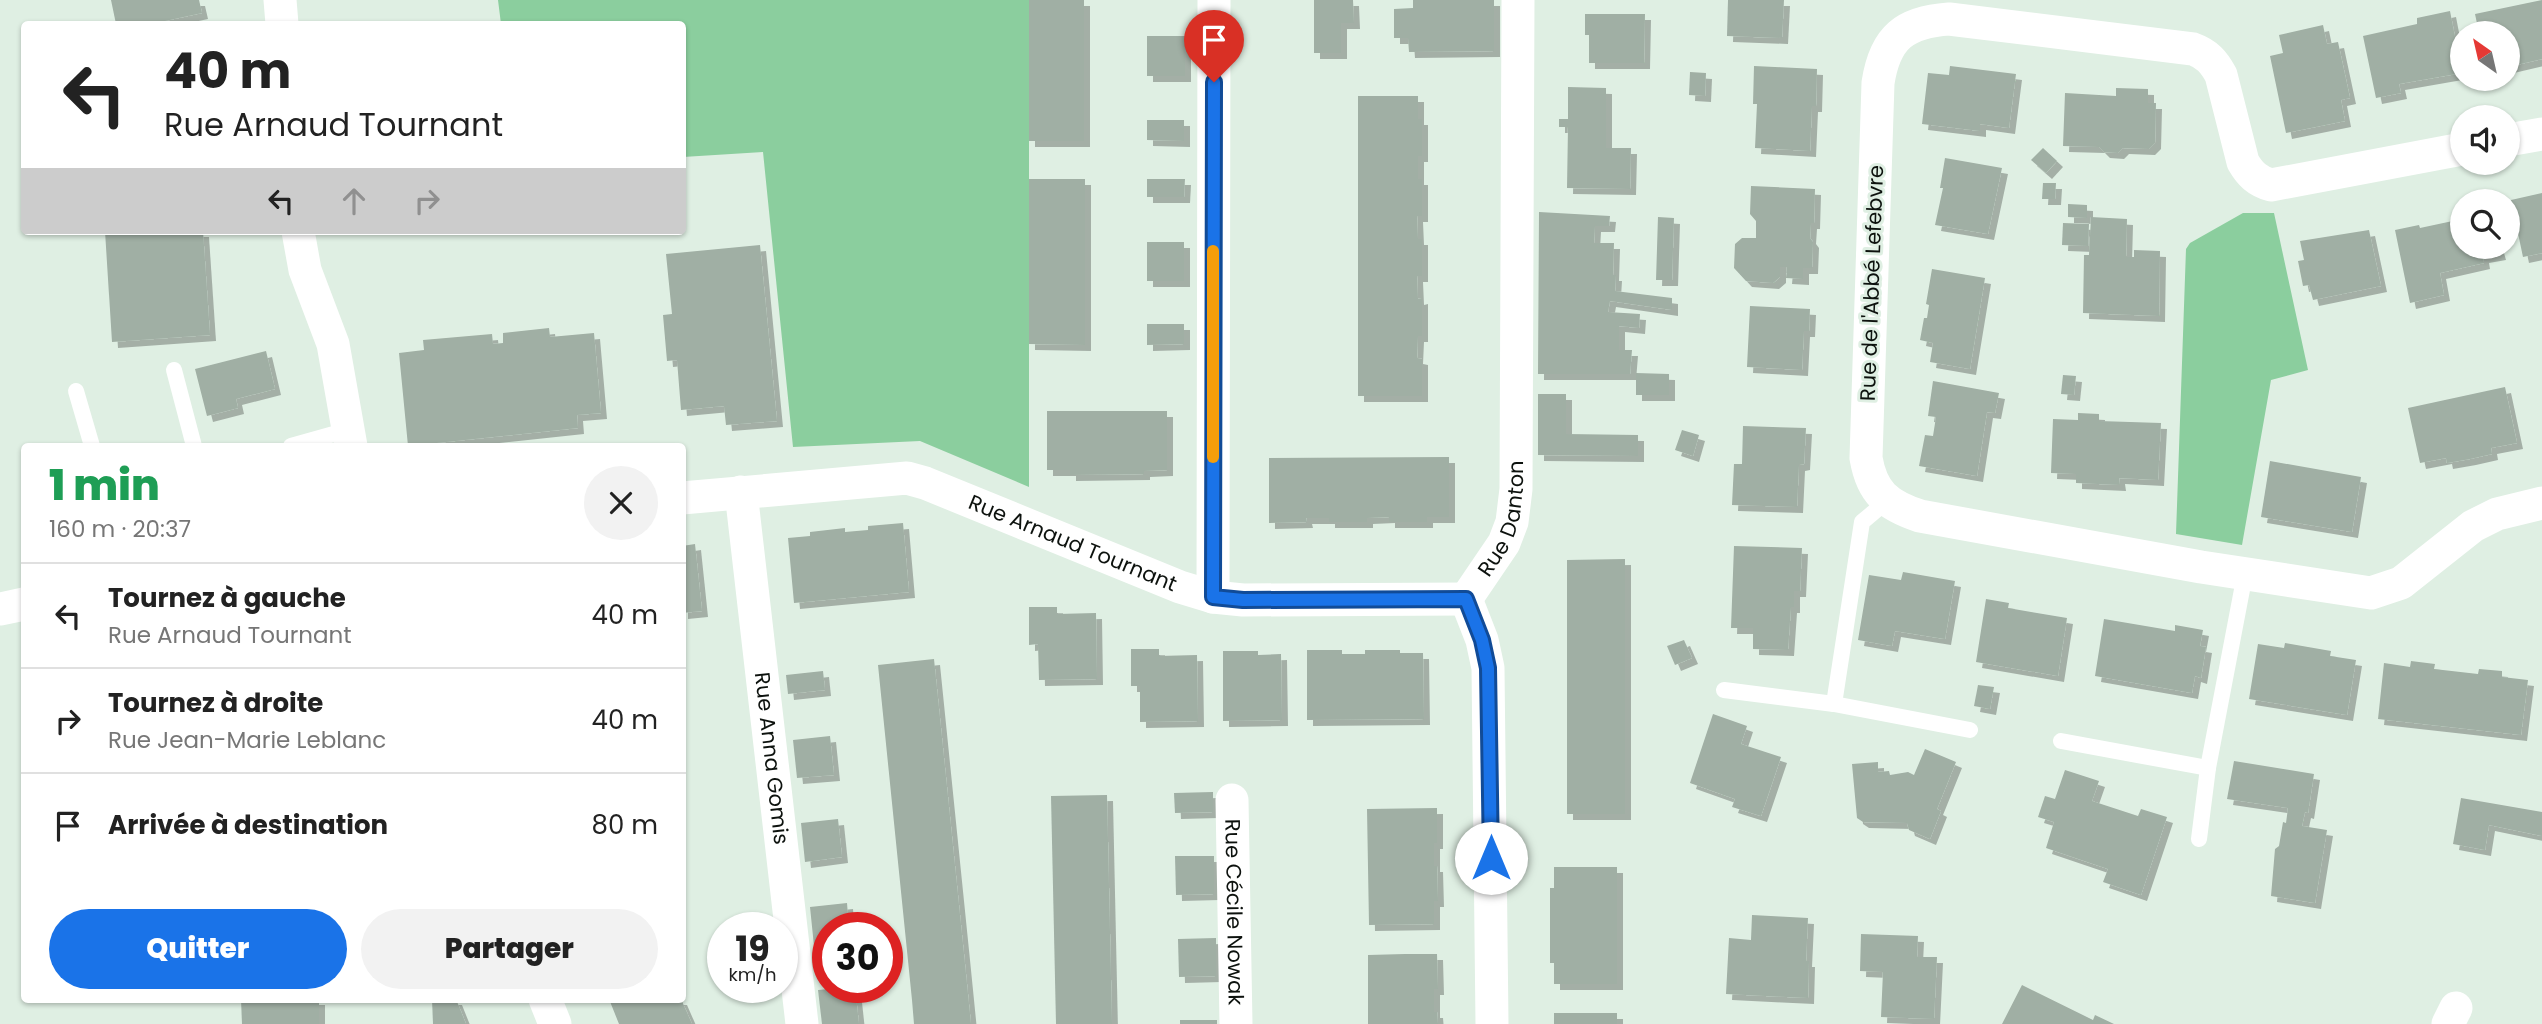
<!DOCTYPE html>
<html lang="fr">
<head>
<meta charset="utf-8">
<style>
  :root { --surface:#fff; --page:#f2f2f2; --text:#222; --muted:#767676; --line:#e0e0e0; --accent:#1a73e8 }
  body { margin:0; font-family:Poppins,sans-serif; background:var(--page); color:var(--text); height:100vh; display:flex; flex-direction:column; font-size:26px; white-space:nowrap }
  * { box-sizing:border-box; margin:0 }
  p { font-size:23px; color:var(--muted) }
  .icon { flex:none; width:38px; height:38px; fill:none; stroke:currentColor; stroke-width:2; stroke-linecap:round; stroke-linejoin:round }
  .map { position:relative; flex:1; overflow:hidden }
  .panel { position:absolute; left:21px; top:443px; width:665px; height:560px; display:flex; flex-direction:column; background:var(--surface); border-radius:7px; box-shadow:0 2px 5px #0004 }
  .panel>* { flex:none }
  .top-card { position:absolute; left:21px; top:21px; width:665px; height:214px; border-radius:7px; box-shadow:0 2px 5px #0004; background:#fff; color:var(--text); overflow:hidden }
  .needle { width:46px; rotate:326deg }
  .fabs { position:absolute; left:2450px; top:21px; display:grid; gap:14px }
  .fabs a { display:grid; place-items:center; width:70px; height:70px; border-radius:50%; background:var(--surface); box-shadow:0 2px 5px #0004; font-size:35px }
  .speed { position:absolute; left:707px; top:912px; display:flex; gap:14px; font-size:35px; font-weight:700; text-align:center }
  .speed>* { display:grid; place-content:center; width:91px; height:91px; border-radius:50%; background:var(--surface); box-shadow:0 2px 5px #0004; line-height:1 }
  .speed small { font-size:18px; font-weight:400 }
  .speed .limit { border:10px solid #d22; background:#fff; color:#111 }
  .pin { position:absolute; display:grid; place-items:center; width:60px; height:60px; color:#fff; margin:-72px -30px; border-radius:50% 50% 50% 0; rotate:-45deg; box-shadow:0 0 7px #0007 }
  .pin .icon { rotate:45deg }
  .me { position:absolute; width:77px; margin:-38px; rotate:0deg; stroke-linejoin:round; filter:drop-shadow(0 0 5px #0008) }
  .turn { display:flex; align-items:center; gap:24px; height:147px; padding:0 28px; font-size:32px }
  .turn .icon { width:91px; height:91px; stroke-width:2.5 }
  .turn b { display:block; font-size:49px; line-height:60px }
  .lanes { display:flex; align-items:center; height:66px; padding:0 28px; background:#0003; justify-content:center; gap:35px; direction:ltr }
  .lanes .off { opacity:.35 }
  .round { display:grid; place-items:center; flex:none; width:74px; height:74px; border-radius:37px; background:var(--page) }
  .overview { display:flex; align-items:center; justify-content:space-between; height:119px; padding:0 28px }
  h1 { font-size:42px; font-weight:800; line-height:52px; color:#1e9e55 }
  .primary-button { display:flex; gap:14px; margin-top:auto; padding:14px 28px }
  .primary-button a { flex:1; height:80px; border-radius:42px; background:var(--accent); color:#fff; font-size:28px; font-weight:800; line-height:80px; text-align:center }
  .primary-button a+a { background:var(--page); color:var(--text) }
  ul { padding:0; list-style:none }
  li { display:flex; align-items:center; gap:21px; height:105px; padding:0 28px; border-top:2px solid var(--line) }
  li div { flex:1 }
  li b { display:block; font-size:26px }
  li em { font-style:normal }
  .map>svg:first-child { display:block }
  .green { fill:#8bce9e }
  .building { fill:#a0afa4; filter:url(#shadow) }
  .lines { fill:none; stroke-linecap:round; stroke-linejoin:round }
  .lane { stroke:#fff; stroke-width:16 }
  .street { stroke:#fff; stroke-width:33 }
  .route-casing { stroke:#114b97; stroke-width:18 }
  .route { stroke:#1a73e8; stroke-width:12 }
  .slow { stroke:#f59e0b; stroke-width:12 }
  .labels { text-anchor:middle; stroke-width:6; stroke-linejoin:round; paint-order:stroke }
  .street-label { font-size:21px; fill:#0d120e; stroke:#dfefe3 }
</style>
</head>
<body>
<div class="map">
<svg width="2542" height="1024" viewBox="0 0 2542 1024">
  <defs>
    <filter id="shadow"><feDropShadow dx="6" dy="6" stdDeviation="0" flood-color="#0004"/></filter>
  </defs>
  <rect width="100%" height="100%" fill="#dfefe3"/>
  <g class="green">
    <path d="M498,0H1029V487L920,441L793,447L763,152L683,157L682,24H501Z"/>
    <path d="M2243,213H2274L2308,370L2271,380L2242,545L2176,534L2186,249L2190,243Z"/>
  </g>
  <g class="building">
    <path d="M111,0H199L202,13L151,24H116Z"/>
    <rect x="1029" y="0" width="55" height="141"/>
    <path d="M1314,0H1353L1354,23H1341V53H1314Z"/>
    <path d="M1413,0H1494V51L1409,52L1408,38H1394V9L1413,8Z"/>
    <path d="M1728,0H1784L1782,38L1727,36Z"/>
    <path d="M2542,0V59L2508,67V33H2479L2475,14Z"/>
    <path d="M2450,11L2462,73L2399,84L2401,93L2376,98L2363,36L2417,24V18Z"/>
    <path d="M1585,14H1645L1644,63H1589V35H1585Z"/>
    <path d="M2323,25L2327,44L2338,42L2350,98L2341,100L2345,121L2286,133L2270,56L2283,53L2279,35Z"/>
    <rect x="1147" y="36" width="38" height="40"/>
    <path d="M1754,66L1817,69L1816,106H1812L1810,151L1755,148L1757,104H1753Z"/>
    <path d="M1950,66L2016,74L2009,128L1980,124V131L1922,124L1928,73L1949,75Z"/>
    <path d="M1690,72L1706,73L1705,96L1689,95Z"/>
    <path d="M1568,87L1606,88V148H1631L1630,189L1567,188L1568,127H1559V119H1568Z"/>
    <path d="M2116,88L2148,89V103H2156L2155,143L2149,149L2123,148L2118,153L2104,152L2099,147L2063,146L2065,93L2116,96Z"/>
    <path d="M1358,96H1418V119H1422V156H1418V179H1422V216H1417L1418,239H1422V276H1417L1418,299L1422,298V336H1418L1417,358L1422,359V396H1358Z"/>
    <path d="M1147,120H1184V141L1147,140Z"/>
    <path d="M2043,148L2057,161L2046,173L2031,160Z"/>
    <path d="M1945,158L2002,168L1988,234L1935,225L1943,188H1940Z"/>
    <path d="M1029,179H1085V345L1029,344Z"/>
    <path d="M1147,179H1185L1184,197H1147Z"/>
    <path d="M2043,183H2056L2055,199H2042Z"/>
    <path d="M1751,186L1815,189L1814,223H1811L1810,238L1813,242L1812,268H1803V279L1786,278L1787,267H1780V277L1773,283L1746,281L1734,268L1735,244L1742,238H1756V221L1750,214Z"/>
    <path d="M2542,193V253L2523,257L2511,200Z"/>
    <path d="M2068,204L2087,205V218L2068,217Z"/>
    <path d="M1539,212L1610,216L1609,226H1595L1594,243H1614L1613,275H1616L1615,291L1672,298V310L1610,301L1608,312L1640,314L1639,328L1619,326V350H1632L1630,374H1538Z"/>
    <path d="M1658,217L1674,218L1672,280H1656Z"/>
    <path d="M2091,217L2127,219L2126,257H2134V250L2160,251L2159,316L2083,313L2084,255H2089Z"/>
    <path d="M2462,219V247H2498L2500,254L2483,257L2484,263L2440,273L2444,295L2410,303L2395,230L2419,225L2420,228Z"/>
    <path d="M2063,223L2089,224L2088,246L2062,245Z"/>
    <path d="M2369,230L2381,286L2313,300L2309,285L2303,286L2298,261L2304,260L2300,241Z"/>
    <path d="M105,231H203L210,335L112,342Z"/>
    <rect x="1147" y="242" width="37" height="39"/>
    <path d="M760,245L777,421L726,425L724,406L681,410L677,360L667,361L663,315L672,314L666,254Z"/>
    <path d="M1932,269L1985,278L1970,369L1930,362L1933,343L1920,340L1924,318H1927L1929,305L1926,304Z"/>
    <path d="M1750,306L1810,309L1809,331H1804L1802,370L1747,367Z"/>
    <path d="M1147,324H1184V344L1147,345Z"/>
    <path d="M549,328L550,337L594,333L601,413L577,415L578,428L408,446L399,353L424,350L423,340L492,334L493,344L503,343V333Z"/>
    <path d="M266,351L275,389L236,399L238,408L207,416L195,369Z"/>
    <path d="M1636,373L1669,374V395H1636Z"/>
    <path d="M2063,375L2076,376L2074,395L2061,394Z"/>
    <path d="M1933,381L1999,393L1995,413L1987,412L1977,476L1919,466L1925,435L1933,436L1936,417L1928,416Z"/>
    <path d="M2505,387L2517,443L2491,448L2492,454L2470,459L2447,463L2446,458L2420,463L2408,408Z"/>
    <path d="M1538,394H1566V434L1638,435V456L1538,455Z"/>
    <path d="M1047,411H1167V470L1144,471V474L1070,475V470H1047Z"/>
    <path d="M2078,413L2099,414V421L2161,423L2158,480L2119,478L2120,485L2076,483V474L2051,473L2053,419L2078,420Z"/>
    <path d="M1743,426L1806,428L1804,464L1799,465L1797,507L1732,505L1734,464H1742Z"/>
    <path d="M1682,430L1699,435L1693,456L1675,450Z"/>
    <path d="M1449,457V517H1427V522H1389V517L1367,518V522H1329V518H1306L1307,522L1269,523V458Z"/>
    <path d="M2270,461L2361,477L2352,532L2261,517Z"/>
    <path d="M903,523L909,592L794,603L788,538L810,536V532L845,528V532L868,530V526Z"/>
    <path d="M695,544L702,611L682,613V546Z"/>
    <path d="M1734,546L1802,548L1800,591H1794V607H1791L1788,650L1753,649V628H1731Z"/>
    <path d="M1625,559V814H1567V560Z"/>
    <path d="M1903,572L1955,581L1945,639L1895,631L1892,646L1858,640L1869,575L1901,580Z"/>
    <path d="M1986,599L2009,603L2008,608L2067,618L2058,676L1976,662Z"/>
    <path d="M1029,607H1057V614L1096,613L1097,679L1039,680L1038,644L1029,645Z"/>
    <path d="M2104,619L2175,631V625L2203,630L2200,646L2206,647L2201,678L2195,676L2192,693L2095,676Z"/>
    <path d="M1684,640L1692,658L1675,665L1667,646Z"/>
    <path d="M2285,643L2331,651L2330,656L2356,660L2347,715L2249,699L2258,644L2284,648Z"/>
    <path d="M1131,649H1159V656L1197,655L1198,721L1140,722V686H1131Z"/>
    <path d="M1307,650H1342V654H1365V650H1400V653H1423L1424,719L1307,720Z"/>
    <path d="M1223,651H1258V655L1281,654L1282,720L1223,721Z"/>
    <path d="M934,659L964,954L971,1024H914L912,1000L878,665Z"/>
    <path d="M2411,661L2435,664L2434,669L2478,674L2479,669L2502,671V677L2528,680L2521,735L2378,719L2384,663L2410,667Z"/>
    <path d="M823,671L825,690L788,694L786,675Z"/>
    <path d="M1978,685L1994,687L1990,709L1974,706Z"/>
    <path d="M1713,714L1747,726L1741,744L1781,757L1761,816L1732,807L1735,799L1690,783Z"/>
    <path d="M830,736L834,775L797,778L793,740Z"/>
    <path d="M1925,749L1956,762L1937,809L1941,811L1930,839L1909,830L1907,823L1863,822L1857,818L1852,764L1878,762V772L1889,771L1890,775L1908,772L1914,775Z"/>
    <path d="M2234,761L2314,774L2308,813L2305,812L2302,826L2327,830L2315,903L2271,896L2275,849L2279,846L2283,822L2286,823L2288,808L2227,799Z"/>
    <path d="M2065,770L2099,781L2092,801L2138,816L2141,809L2167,817L2141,895L2103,882L2108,869L2046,848L2054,822L2038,817L2045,796L2055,799Z"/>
    <path d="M1213,792V812L1175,813L1174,793Z"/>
    <path d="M1107,795L1112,1024H1056L1051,796Z"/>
    <path d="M2461,798L2542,812V836L2489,825L2485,850L2453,844Z"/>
    <path d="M1437,808V843H1434V866H1437L1438,901H1434V924L1369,925L1367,809Z"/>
    <path d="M838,819L842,857L805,862L801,823Z"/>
    <path d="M1175,856H1214V894L1176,895Z"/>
    <path d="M1554,867H1617V984H1554V963H1550V888H1554Z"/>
    <path d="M847,903L849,928H828V944L814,946L810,907Z"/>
    <path d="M1752,915L1808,918L1806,961H1809L1808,998L1726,994L1729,938L1751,940Z"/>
    <path d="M1861,934L1918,936L1917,957H1937L1934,1019L1881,1017L1883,972L1860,971Z"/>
    <path d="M1216,938V976L1179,977L1178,939Z"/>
    <path d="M1405,954H1437L1438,989H1434V1012H1437L1438,1024H1368V955Z"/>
    <path d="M2022,985L2093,1020L2095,1015L2114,1024H2002Z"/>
    <path d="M851,987H855L859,1024H822L818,990Z"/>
    <path d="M241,999H319V1024H242Z"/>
    <path d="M432,999H456L466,1024H433Z"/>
    <path d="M609,999H681L692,1024H619Z"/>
    <rect x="1554" y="1013" width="63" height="11"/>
    <rect x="1180" y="1020" width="37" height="4"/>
  </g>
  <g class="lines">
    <g class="lane">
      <path d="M174,370L194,446"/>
      <path d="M76,391L92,446"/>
      <path d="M291,446L348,430"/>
      <path d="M1724,690L1834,704L1970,730"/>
      <path d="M1834,704L1862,522L1887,501"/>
      <path d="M2061,741L2208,768"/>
      <path d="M2199,839L2208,768L2245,574"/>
    </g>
    <g class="street">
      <path d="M280,0L282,24"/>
      <path d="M2508,140L2542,134"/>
      <path d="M2462,149L2271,185C2257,181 2250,174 2243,162L2221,75C2214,62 2207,54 2193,49L1949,19C1905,22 1885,37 1878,83L1866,458C1872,493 1887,505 1920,516L2201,567L2371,593L2401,583L2473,526L2497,514L2542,503"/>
      <path d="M298,231L305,270L333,344L351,446"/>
      <path id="s1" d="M741,492L802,1024"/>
      <path id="s2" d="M682,498L907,478L925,483L1180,587L1213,597L1243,600L1466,599"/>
      <path d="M1213,597L1214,0"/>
      <path id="s3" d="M1466,599L1504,543L1512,522L1516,489L1518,0"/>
      <path d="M1466,599L1482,640L1488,668L1492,1024"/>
      <path d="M0,609L24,604"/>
      <path id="s4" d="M1232,800L1236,1024"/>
      <path d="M545,999L555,1024"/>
      <path d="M2448,1024L2456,1008"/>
    </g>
  </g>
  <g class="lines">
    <g class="route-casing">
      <path id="route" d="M1214,82L1213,597L1243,600L1466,599L1482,640L1488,668L1491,858"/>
    </g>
    <use href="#route" class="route"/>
    <path class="slow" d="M1213,457V251"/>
  </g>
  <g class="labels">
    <g class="street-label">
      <text transform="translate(1872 283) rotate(-88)" y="7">Rue de l'Abbé Lefebvre</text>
      <text dy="7" stroke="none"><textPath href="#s3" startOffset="91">Rue Danton</textPath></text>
      <text dy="7" stroke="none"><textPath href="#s2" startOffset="404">Rue Arnaud Tournant</textPath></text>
      <text dy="7" stroke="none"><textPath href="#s1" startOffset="268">Rue Anna Gomis</textPath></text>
      <text dy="7" stroke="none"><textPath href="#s4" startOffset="112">Rue Cécile Nowak</textPath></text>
    </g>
  </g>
</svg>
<div class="fabs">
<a><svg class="needle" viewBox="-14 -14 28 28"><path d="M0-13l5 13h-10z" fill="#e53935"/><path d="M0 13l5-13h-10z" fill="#767676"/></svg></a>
<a><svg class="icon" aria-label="sound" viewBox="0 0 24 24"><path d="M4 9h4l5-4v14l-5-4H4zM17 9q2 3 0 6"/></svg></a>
<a><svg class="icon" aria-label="search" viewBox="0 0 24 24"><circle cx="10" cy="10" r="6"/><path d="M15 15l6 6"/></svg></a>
</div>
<div class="speed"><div>19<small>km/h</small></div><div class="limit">30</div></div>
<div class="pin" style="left:1214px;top:82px;background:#d93025"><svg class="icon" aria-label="arrive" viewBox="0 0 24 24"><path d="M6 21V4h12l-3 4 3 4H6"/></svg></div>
<svg class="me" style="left:1491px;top:858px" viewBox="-20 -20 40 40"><circle r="19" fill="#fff"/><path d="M0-13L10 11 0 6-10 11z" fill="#1a73e8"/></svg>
<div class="top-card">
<div class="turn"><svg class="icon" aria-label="left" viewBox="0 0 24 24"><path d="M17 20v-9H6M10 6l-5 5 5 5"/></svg><div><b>40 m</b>Rue Arnaud Tournant</div></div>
<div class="lanes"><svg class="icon" aria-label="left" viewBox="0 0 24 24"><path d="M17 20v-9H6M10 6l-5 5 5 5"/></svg><svg class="icon off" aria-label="ahead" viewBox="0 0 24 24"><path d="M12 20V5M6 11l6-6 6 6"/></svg><svg class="icon off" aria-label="right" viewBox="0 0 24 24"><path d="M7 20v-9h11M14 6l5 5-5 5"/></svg></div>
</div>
<section class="panel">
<div class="overview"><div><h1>1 min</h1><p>160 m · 20:37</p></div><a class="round"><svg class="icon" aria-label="close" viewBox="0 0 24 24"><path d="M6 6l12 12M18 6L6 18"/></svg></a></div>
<ul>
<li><svg class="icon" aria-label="left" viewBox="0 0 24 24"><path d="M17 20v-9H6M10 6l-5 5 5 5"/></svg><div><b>Tournez à gauche</b><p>Rue Arnaud Tournant</p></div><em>40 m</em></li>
<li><svg class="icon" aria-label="right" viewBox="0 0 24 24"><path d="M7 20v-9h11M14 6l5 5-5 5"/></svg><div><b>Tournez à droite</b><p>Rue Jean-Marie Leblanc</p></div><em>40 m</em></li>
<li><svg class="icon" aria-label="arrive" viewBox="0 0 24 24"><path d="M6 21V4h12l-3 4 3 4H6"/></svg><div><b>Arrivée à destination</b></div><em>80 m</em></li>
</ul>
<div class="primary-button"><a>Quitter</a><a>Partager</a></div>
</section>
</div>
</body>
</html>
